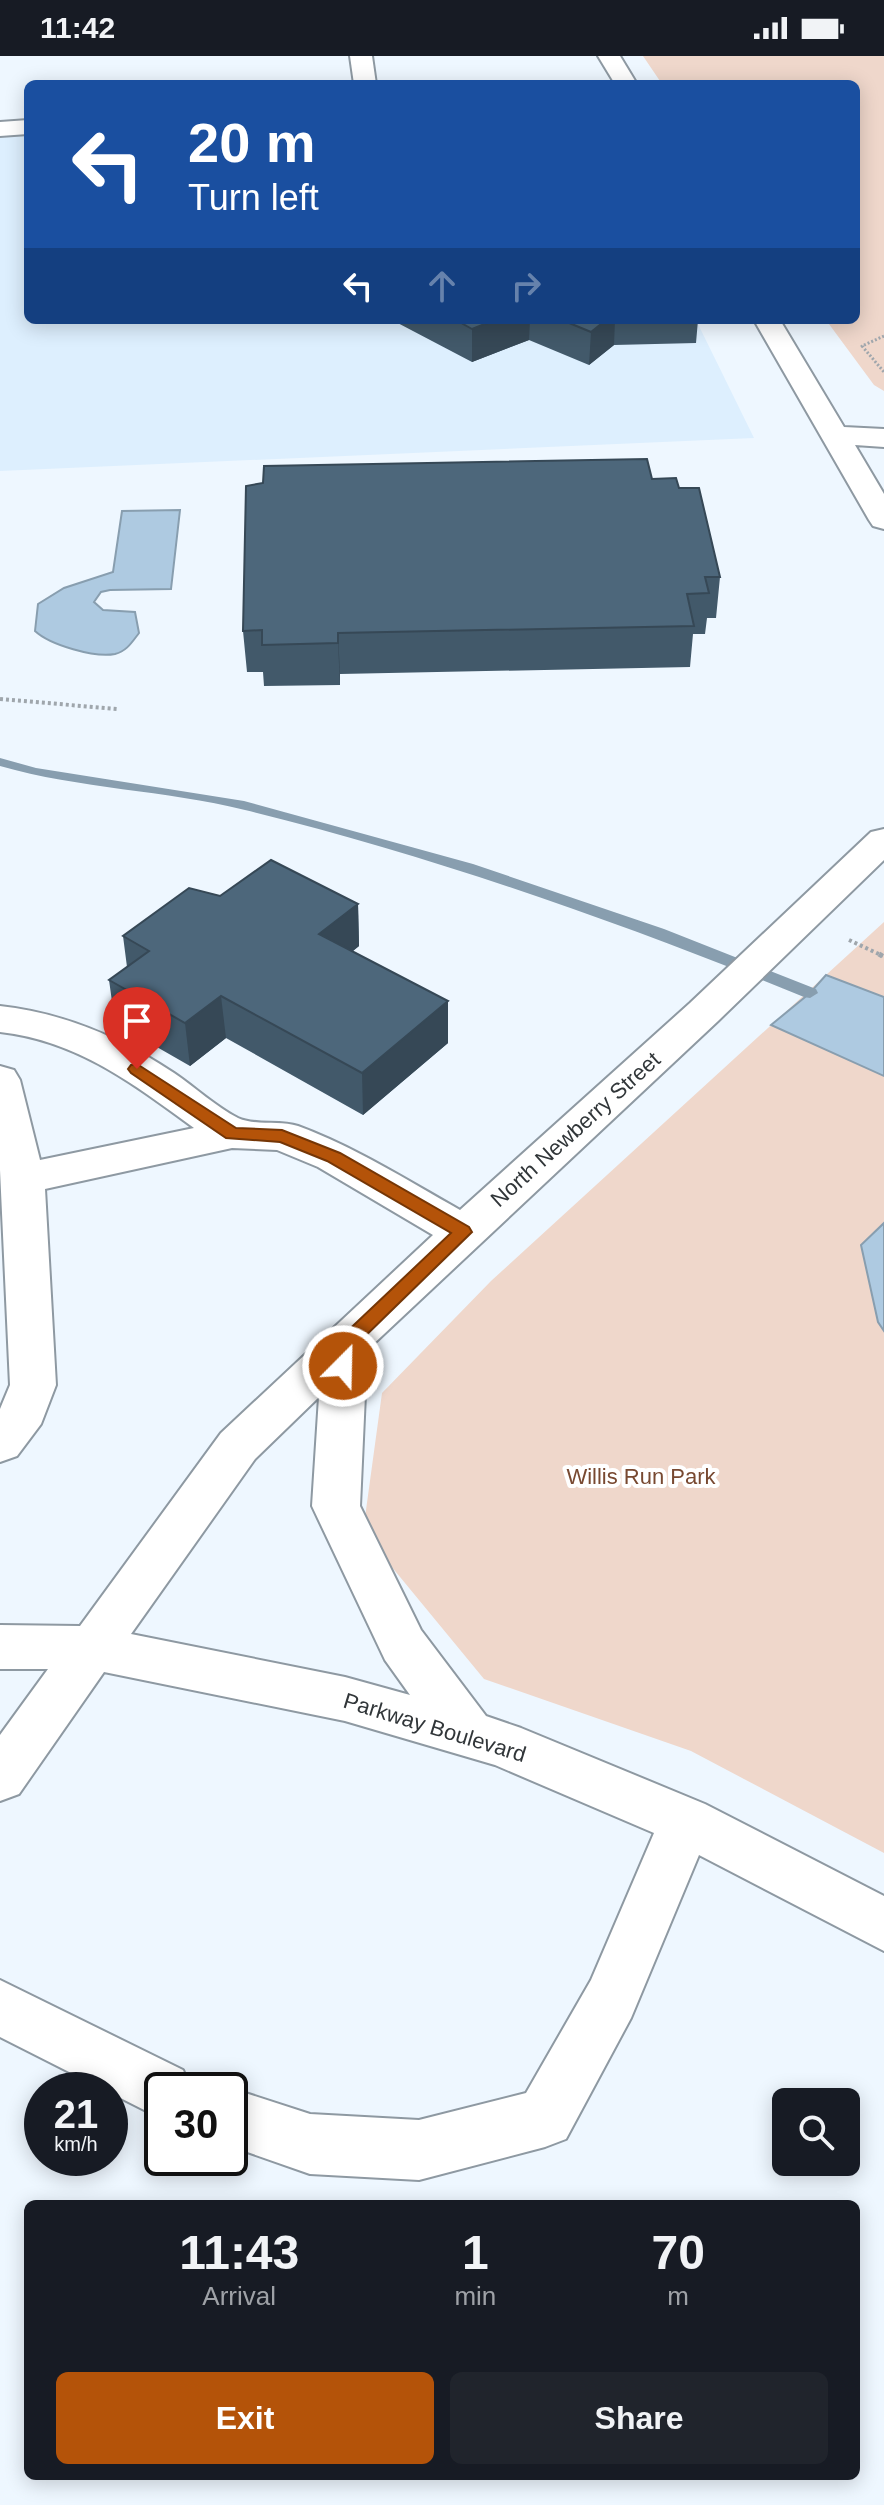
<!DOCTYPE html>
<html lang="en">
<head>
<meta charset="utf-8">
<style>
  :root { --surface:#171b24; --page:#20242c; --text:#f1f3f6; --muted:#9ea1a6; --accent:#b45309 }
  body { margin:0; font-family:Helvetica,sans-serif; background:var(--page); color:var(--text); height:100vh; display:flex; flex-direction:column; font-size:30px; white-space:nowrap }
  * { box-sizing:border-box; margin:0 }
  p { font-size:26px; color:var(--muted) }
  .icon { flex:none; width:44px; height:44px; fill:none; stroke:currentColor; stroke-width:2; stroke-linecap:round; stroke-linejoin:round }
  .map { position:relative; flex:1; overflow:hidden }
  .sheet { position:absolute; left:24px; top:2144px; width:836px; height:280px; display:flex; flex-direction:column; background:var(--surface); border-radius:12px; box-shadow:0 4px 20px #0003 }
  .sheet>* { flex:none }
  .top-card { position:absolute; left:24px; top:24px; width:836px; height:244px; border-radius:12px; box-shadow:0 4px 20px #0003; background:#1a4fa0; color:#fff; overflow:hidden }
  .tools { position:absolute; left:772px; top:2032px; display:grid; gap:16px }
  .tools a { display:grid; place-items:center; width:88px; height:88px; border-radius:12px; background:var(--surface); box-shadow:0 4px 20px #0003; font-size:40px }
  .speed { position:absolute; left:24px; top:2016px; display:flex; gap:16px; font-size:40px; font-weight:700; text-align:center }
  .speed>* { display:grid; place-content:center; width:104px; height:104px; border-radius:50%; background:var(--surface); box-shadow:0 4px 20px #0003; line-height:1 }
  .speed small { font-size:20px; font-weight:400 }
  .speed .limit { border:4px solid #111; border-radius:12px; background:#fff; color:#111 }
  .pin { position:absolute; display:grid; place-items:center; width:68px; height:68px; color:#fff; margin:-82px -34px; border-radius:50% 50% 50% 0; rotate:-45deg; box-shadow:0 0 8px #0007 }
  .pin .icon { rotate:45deg }
  .me { position:absolute; width:88px; margin:-44px; rotate:23deg; stroke-linejoin:round; filter:drop-shadow(0 0 6px #0008) }
  .turn { display:flex; align-items:center; gap:28px; height:168px; padding:0 32px; font-size:36px }
  .turn .icon { width:104px; height:104px; stroke-width:2.5 }
  .turn b { display:block; font-size:56px; line-height:68px }
  .lanes { display:flex; align-items:center; height:76px; padding:0 32px; background:#0003; justify-content:center; gap:40px; direction:ltr }
  .lanes .off { opacity:.35 }
  .eta { display:flex; justify-content:space-evenly; align-items:center; height:136px; text-align:center }
  .eta b { font-size:48px; font-weight:800; line-height:56px }
  .button { display:flex; gap:16px; margin-top:auto; padding:16px 32px }
  .button a { flex:1; height:92px; border-radius:12px; background:var(--accent); color:#fff; font-size:32px; font-weight:800; line-height:92px; text-align:center }
  .button a+a { background:var(--page); color:var(--text) }
  .status { display:flex; justify-content:space-between; align-items:center; height:56px; padding:0 40px; background:var(--surface); direction:ltr }
  .status svg { height:22px; fill:currentColor }
  .map>svg:first-child { display:block }
  .built { fill:#ddeffe }
  .green { fill:#efd7cb }
  .water { fill:#aecae1; stroke:#889eaf; stroke-width:2 }
  .lines { fill:none; stroke-linecap:round; stroke-linejoin:round }
  .stream { fill:#889eaf; fill-rule:evenodd }
  .minor-casing { stroke:#8e99a2; stroke-width:4 }
  .path-far2 { stroke:#9fa6ac; stroke-width:3; stroke-dasharray:2 2; stroke-linecap:butt }
  .path-far1 { stroke:#9fa6ac; stroke-width:4; stroke-dasharray:3 3; stroke-linecap:butt }
  .path { stroke:#9fa6ac; stroke-width:5; stroke-dasharray:4 4; stroke-linecap:butt }
  .minor { fill:#fff; fill-rule:evenodd }
  .wall { fill:#42596a }
  .shaded-wall { fill:#364856 }
  .building { fill:#4d677b; stroke:#364856; stroke-width:2 }
  .route { fill:#b45309; stroke:#753606; stroke-width:2 }
  .labels { text-anchor:middle; stroke-width:8; stroke-linejoin:round; paint-order:stroke }
  .street-label { font-size:22px; fill:#313639; stroke:#fff }
  .park-label { font-size:22px; fill:#784931; stroke:#fff }
</style>
</head>
<body>
<div class="status"><b>11:42</b><svg viewBox="0 0 49 12"><path d="M0 12V9h3v3zM5 12V6h3v6zM10 12V3h3v9zM15 12V0h3v12zM26 1h20v11H26zM47 4h2v5h-2z"/></svg></div>
<div class="map">
<svg width="884" height="2449" viewBox="0 0 884 2449">
  <rect width="100%" height="100%" fill="#eef7ff"/>
  <path class="built" d="M0,66H28V264H696L754,382L0,415Z"/>
  <g class="green">
    <path d="M643,0H884V335L874,329L826,264H856V28H662Z"/>
    <path d="M884,866V1797L691,1695L484,1623L363,1476L382,1337L491,1225Z"/>
  </g>
  <g class="water">
    <path d="M180,454L171,533L110,534L101,536L94,546L103,554L135,556L139,577C132,586 127,595 115,598C95,602 50,589 35,575L38,548L64,532L113,516L122,455Z"/>
    <path d="M826,919L884,941V1020L771,969L810,937Z"/>
    <path d="M884,1167V1275L878,1266L861,1189Z"/>
  </g>
  <g class="lines">
    <path class="stream" d="M0,702L36,712L244,745L473,808L664,873L816,933L818,937L810,942L804,941C622,867 437,801 245,754C165,734 80,733 0,710Z"/>
    <g class="minor-casing">
      <g id="minor">
        <path d="M350,0H372L376,28H354Z"/>
        <path d="M598,0H620L637,28H615Z"/>
        <path d="M28,64V78L0,80V66Z"/>
        <path d="M754,264H780L844,371L884,373V391L855,389L884,438V473L873,470L869,464Z"/>
        <path d="M884,773V804L718,965L367,1294L360,1450L421,1574L486,1660L521,1672L705,1748L884,1840V1895L699,1799L631,1962L566,2083L545,2091L419,2124L310,2118L230,2090V2034H224L230,2032L310,2058L419,2064L526,2037L591,1924L654,1777L495,1709L345,1665L104,1616L19,1738L0,1745V1679L48,1613H0V1569L80,1570L221,1377L433,1179L318,1111L277,1094L232,1092L45,1133L56,1329L41,1368L17,1400L0,1406V1353L10,1329L0,1114V1010L14,1014L20,1024L40,1104L194,1072C132,1027 78,985 0,976V950C64,957 120,981 174,1017C195,1031 216,1051 238,1062C255,1070 280,1064 298,1070C355,1091 407,1124 460,1154L690,947L871,776ZM319,1341L312,1450L385,1604L410,1639L345,1621L131,1578L255,1403Z"/>
        <path d="M0,1924L183,2014L191,2034H162V2063L0,1981Z"/>
      </g>
    </g>
    <path class="path-far2" d="M884,280L862,290L884,316"/>
    <g class="path-far1">
      <path d="M0,643L117,653"/>
      <path d="M849,884L883,900"/>
    </g>
    <path class="path" d="M879,898L884,901"/>
    <use href="#minor" class="minor"/>
  </g>
  <g class="wall">
    <path d="M392,264H698L696,287L614,289L589,309L529,284L472,306Z"/>
    <path d="M652,423L679,432L720,521L716,562H707L705,578H693L690,611L340,618V629L264,630L263,616H247L243,575Z"/>
    <path d="M358,848L359,890L353,895L448,987L363,1059L226,982L190,1010L115,967L109,924L127,911L123,880Z"/>
  </g>
  <g class="shaded-wall">
    <path d="M495,264H530L529,284L472,306V273Z"/>
    <path d="M606,264H615L614,289L589,309L591,276Z"/>
    <path d="M338,577L340,618V629L338,587Z"/>
    <path d="M358,848L359,890L321,920L319,878Z"/>
    <path d="M221,940L226,982L190,1010L185,967Z"/>
    <path d="M448,945V987L363,1059L362,1017Z"/>
  </g>
  <g class="building">
    <path d="M456,264H495L472,273Z"/>
    <path d="M562,264H606L591,276Z"/>
    <path d="M647,403L652,423L676,422L679,432H699L720,521H705L709,537L687,538L694,570L338,577V587L262,589V574L243,575L246,430L263,427L264,410Z"/>
    <path d="M271,804L358,848L319,878L448,945L362,1017L221,940L185,967L109,924L149,895L123,880L189,832L220,840Z"/>
  </g>
  <path class="route" d="M137,1008L236,1072L282,1074L340,1097L469,1171L472,1176L354,1291L350,1316H337L334,1310L338,1284L451,1177L327,1105L280,1086L226,1082L131,1017L128,1013L131,1009Z"/>
  <g class="labels">
    <g class="street-label">
      <text transform="translate(575 1073) rotate(-42)" y="8">North Newberry Street</text>
      <text transform="translate(435 1671) rotate(17)" y="8">Parkway Boulevard</text>
    </g>
    <g class="park-label">
      <text x="641" y="1428">Willis Run Park</text>
    </g>
  </g>
</svg>
<div class="tools">
<a><svg class="icon" aria-label="search" viewBox="0 0 24 24"><circle cx="10" cy="10" r="6"/><path d="M15 15l6 6"/></svg></a>
</div>
<div class="speed"><div>21<small>km/h</small></div><div class="limit">30</div></div>
<div class="pin" style="left:137px;top:1013px;background:#d93025"><svg class="icon" aria-label="arrive" viewBox="0 0 24 24"><path d="M6 21V4h12l-3 4 3 4H6"/></svg></div>
<svg class="me" style="left:343px;top:1310px" viewBox="-20 -20 40 40"><circle r="17" fill="#b45309" stroke="#fff" stroke-width="3"/><path d="M0-11L8 9 0 5-8 9z" fill="#fff"/></svg>
<div class="top-card">
<div class="turn"><svg class="icon" aria-label="left" viewBox="0 0 24 24"><path d="M17 20v-9H6M10 6l-5 5 5 5"/></svg><div><b>20 m</b>Turn left</div></div>
<div class="lanes"><svg class="icon" aria-label="left" viewBox="0 0 24 24"><path d="M17 20v-9H6M10 6l-5 5 5 5"/></svg><svg class="icon off" aria-label="ahead" viewBox="0 0 24 24"><path d="M12 20V5M6 11l6-6 6 6"/></svg><svg class="icon off" aria-label="right" viewBox="0 0 24 24"><path d="M7 20v-9h11M14 6l5 5-5 5"/></svg></div>
</div>
<section class="sheet">
<div class="eta">
<div><b>11:43</b><p>Arrival</p></div>
<div><b>1</b><p>min</p></div>
<div><b>70</b><p>m</p></div>
</div>
<div class="button"><a>Exit</a><a>Share</a></div>
</section>
</div>
</body>
</html>
